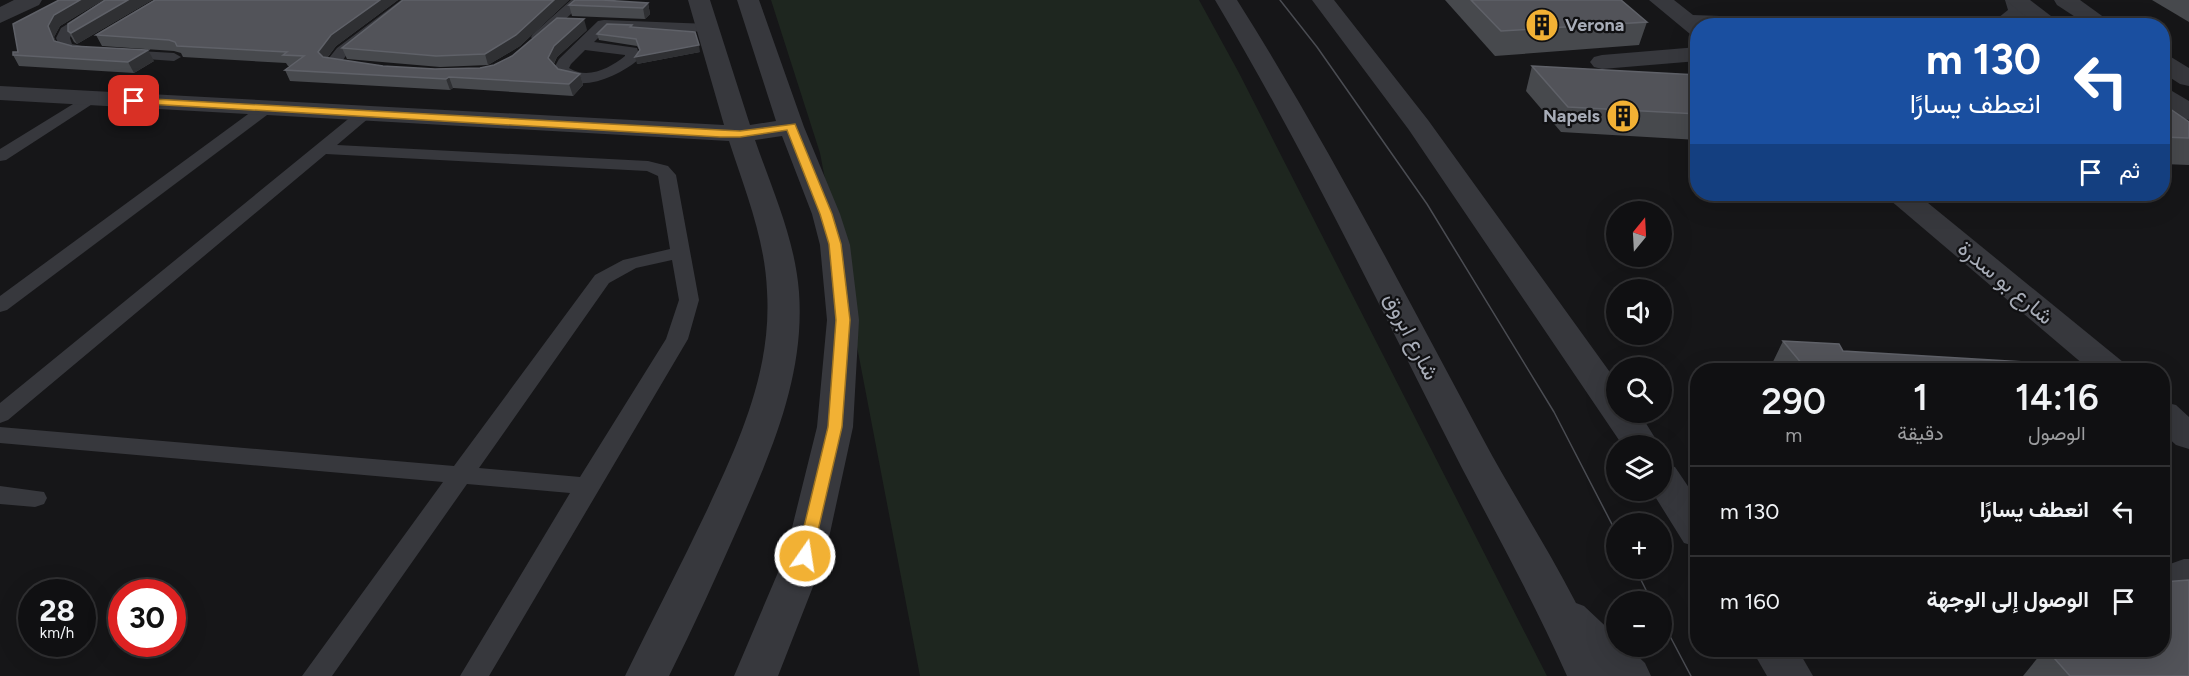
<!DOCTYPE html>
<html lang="ar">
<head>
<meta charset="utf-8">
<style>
  :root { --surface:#101012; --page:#19191b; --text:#f1f3f6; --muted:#9c9d9f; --line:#303032 }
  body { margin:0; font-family:Figtree,Vazirmatn,sans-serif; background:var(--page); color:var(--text); direction:rtl; height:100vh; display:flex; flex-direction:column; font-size:22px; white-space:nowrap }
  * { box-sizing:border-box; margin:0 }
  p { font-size:20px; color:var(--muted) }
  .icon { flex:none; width:33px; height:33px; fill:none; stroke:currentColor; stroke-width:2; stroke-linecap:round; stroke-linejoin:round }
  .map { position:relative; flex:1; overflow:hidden; direction:ltr }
  .panel { position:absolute; left:1690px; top:363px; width:480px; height:294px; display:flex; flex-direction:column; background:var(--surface); border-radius:24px; box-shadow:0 6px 24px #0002,0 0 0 2px var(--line); direction:rtl }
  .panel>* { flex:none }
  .guide { position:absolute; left:1690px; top:18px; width:480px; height:183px; border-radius:24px; box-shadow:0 6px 24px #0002,0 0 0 2px var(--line); direction:rtl; background:#1a4fa0; color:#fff; overflow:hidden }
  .needle { width:39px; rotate:18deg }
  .fabs { position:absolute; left:1606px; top:201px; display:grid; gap:12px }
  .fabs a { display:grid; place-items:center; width:66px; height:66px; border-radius:50%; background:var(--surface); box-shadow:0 6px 24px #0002,0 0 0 2px var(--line); font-size:30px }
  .speed { position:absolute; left:18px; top:579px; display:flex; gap:12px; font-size:30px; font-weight:700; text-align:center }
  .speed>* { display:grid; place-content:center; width:78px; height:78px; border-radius:50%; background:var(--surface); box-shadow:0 6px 24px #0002,0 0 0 2px var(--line); line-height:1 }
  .speed small { font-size:15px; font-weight:400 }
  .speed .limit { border:9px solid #d22; background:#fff; color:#111 }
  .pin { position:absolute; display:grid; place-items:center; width:51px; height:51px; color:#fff; margin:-26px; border-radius:12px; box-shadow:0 3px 9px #0006 }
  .me { position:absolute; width:66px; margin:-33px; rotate:13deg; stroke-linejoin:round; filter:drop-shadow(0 0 4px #0008) }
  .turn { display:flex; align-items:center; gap:21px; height:126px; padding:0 30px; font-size:27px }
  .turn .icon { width:78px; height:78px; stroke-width:2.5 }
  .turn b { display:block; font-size:42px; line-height:51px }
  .then { display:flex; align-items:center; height:57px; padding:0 30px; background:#0003; gap:12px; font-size:22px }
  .eta { display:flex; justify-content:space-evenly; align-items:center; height:102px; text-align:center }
  .eta b { font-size:36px; font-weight:600; line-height:42px }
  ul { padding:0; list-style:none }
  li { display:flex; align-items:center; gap:18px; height:90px; padding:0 30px; border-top:2px solid var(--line) }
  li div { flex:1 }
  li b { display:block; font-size:22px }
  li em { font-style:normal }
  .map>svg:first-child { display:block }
  .green { fill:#1e261f }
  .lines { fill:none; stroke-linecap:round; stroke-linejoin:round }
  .service { fill:#37383d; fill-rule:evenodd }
  .minor { fill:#37383d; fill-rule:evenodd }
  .tertiary { fill:#37383d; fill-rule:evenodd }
  .tram { stroke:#4a4c52; stroke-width:1.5 }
  .wall { fill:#47494d }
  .shaded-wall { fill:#2f3033 }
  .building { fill:#525359; stroke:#5f6168; stroke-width:1.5 }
  .route { fill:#f2b134; stroke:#9d7322; stroke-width:1.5 }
  .labels { text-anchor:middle; stroke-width:4.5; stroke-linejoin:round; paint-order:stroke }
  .far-poi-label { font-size:18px; font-weight:bold; fill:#a8adb8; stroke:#111113; text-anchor:start }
  .street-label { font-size:22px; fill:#a8adb8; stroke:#111113 }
</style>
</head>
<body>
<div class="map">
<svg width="2189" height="676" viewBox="0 0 2189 676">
  <rect width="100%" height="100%" fill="#161618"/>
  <path class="green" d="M771,0H1199L1239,73L1547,676H920L820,153Z"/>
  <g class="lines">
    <g class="service">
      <path d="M107,0H124L72,33L70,38L72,44L96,49L98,52L96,55L91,56L61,50L56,38L61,28Z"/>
      <path d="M401,0H417L347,54L343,60L362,64L365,67L362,70L357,72L328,66L325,63L337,48Z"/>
      <path d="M571,0H586L543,40H533L531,37L533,34Z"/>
      <path d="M604,20L710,24L717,28L710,32L608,28L594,42L637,48L640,57L638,60C617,77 575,97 553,70L559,59L598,21ZM585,50L625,55V56C610,68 588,80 569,68L571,64Z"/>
      <path d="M122,50L174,53L181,57L174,61L117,57L115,54Z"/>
      <path d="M91,93L99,98L97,101L6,160L0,161V149Z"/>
      <path d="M265,104L273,109L271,112L7,310L0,312V296L259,106Z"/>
      <path d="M364,109L370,111L372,114L370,117L337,145L648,161L668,166L676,175L699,300L688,339L489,676H460L570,493L467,484L332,676H302L443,482L0,443V427L454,466L595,275L623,260L670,249L658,176L647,171L326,154L8,420L0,423V403L358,111ZM672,260L679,300L666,339L580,477L479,468L609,283L636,268Z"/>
      <path d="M0,486L44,492L47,498L44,504L35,507L0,504Z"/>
    </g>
    <g class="minor">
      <path d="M14,0H42L39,5L0,23V7Z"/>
      <path d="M688,0H710L750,125L776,121L737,0H759L804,127L840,214L850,245L859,320L853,427L825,556L778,676H734L785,556L817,427L827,320L820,245L812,214L782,136L755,140C772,189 795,239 799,292C805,375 772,450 740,523C717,575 694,626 669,676H625C652,620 681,565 708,508C740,440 772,369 767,291C765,239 745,190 729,141L0,100V86L724,125Z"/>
      <path d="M1649,0H1674L1693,15L1801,19L1809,21L1812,26H1698V36L1690,34Z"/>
      <path d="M2005,0H2027L2031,12L2015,26H1988L2008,10Z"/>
      <path d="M1698,47V61L1602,69L1594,67L1590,62L1594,57L1602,55Z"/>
      <path d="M1886,194H1917L2123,362L2128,370H2090L1890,200Z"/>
      <path d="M2163,402L2176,405L2189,417V449L2176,445L2163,433Z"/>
      <path d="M2184,559H2189V591L2170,586L2164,575L2170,564Z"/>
    </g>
    <g class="tertiary">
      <path d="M1215,0H1237C1326,141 1403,290 1482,437C1512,493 1547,547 1576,603L1584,606L1617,637V646H1627L1645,663L1651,676H1567C1529,590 1482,509 1440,425C1368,282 1297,138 1215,0Z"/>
      <path d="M1312,0H1334L1428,120L1617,382V412H1639L1660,446H1623L1409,130Z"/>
      <path d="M2005,0H2030L2064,26H2038Z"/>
      <path d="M2054,0H2080L2116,26H2089L2057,5Z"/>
      <path d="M2163,55L2171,57L2189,68V86L2180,84L2163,73Z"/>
      <path d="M2163,89L2172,91L2189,101V120L2180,117L2163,107Z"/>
      <path d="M1662,463L1675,467L1698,501V547L1684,543L1651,490H1662Z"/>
      <path d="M1752,650H1798L1813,676H1767Z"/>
    </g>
    <g class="tram">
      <path d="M1280,0L1317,47L1427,204L1554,412L1617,534"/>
      <path d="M1635,568L1652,602"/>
      <path d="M1662,621L1691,676"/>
    </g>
  </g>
  <g class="wall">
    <path d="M59,0H103L60,26L54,37L56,42L72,46L154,61L134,73L19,66L13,55L18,52Z"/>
    <path d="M105,0H152L77,44L74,42L68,31Z"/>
    <path d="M155,0H398L336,46L327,58L383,66L435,69L480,68L494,65L587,30L557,57L554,64L558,69L580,74L583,85L573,96L453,88L450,90L290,81L285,70L290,66H288L286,63L183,57L181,53L174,51L102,46L96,35Z"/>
    <path d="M403,0H569L520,46L488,65L440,67L347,59L342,48Z"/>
    <path d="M575,0H616L615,1L648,3L650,14L645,19L572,16L569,5Z"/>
    <path d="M1445,0H1621L1647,22L1639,45L1495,56Z"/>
    <path d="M2152,0H2189V22Z"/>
    <path d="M632,25L633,27L700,52L637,64L640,51L637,46L599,40L597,34Z"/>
    <path d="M1532,66L1698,75V140L1561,132L1526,91Z"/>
    <path d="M2163,137L2189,138V165L2163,164Z"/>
    <path d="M1783,341L1843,351L2059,370H1769Z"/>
    <path d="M2044,650H2163L2189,676H2023Z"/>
  </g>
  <g class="shaded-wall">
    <path d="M80,0H103L60,26L54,37L60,52L54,41L48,26L54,15Z"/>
    <path d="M128,0H152L77,44L71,33Z"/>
    <path d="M380,0H398L336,46L323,63L318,52L331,35Z"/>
    <path d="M554,0H569L520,46L488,65L485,54Z"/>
    <path d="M648,3L650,14L645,19L643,8Z"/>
    <path d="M584,19L587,30L557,57L551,69L548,58L554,46Z"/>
    <path d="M699,45L700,52L637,64L635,57Z"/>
    <path d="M148,50L154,61L134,73L128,62Z"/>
    <path d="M580,74L583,85L573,96L569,84Z"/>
    <path d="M449,77L453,88L450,90L446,79Z"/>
  </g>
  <g class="building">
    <path d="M59,0H80L54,15L48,26L54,41L72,46L148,50L128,62L13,55V52H18L13,24Z"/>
    <path d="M105,0H128L71,33L68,31V24Z"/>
    <path d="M155,0H380L331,35L318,52L323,57L383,66L435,69L480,68L494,65L512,56L557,18L584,19L554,46L548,58L558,69L580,74L569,84L449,77L446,79L285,70L304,56L283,55L287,52L177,46L175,42L169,40L96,35Z"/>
    <path d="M403,0H554L516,35L485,54L436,56L342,48Z"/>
    <path d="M575,0H602L648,3L643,8L569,5Z"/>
    <path d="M1471,0H1621L1647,22L1501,31Z"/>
    <path d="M607,24L632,25L630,27L695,32L699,45L635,57L640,50L636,39L597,34Z"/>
    <path d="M1532,66L1698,75V114L1568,107Z"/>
    <path d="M2163,104L2189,122V138L2163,137Z"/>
    <path d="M1783,341L1839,344L1843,351L2025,362L2029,367L2058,369L2059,370H1807Z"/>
    <path d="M2189,580V676H2070L2047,650H2163V582Z"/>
  </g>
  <path class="route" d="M134,98L720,130L740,131L795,124L832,214L841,244L850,320L842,427L811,561L805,563L799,561L797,556L828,427L836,320L829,244L820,214L787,130L740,137H720L131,103V99Z"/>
  <defs>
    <g id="building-disc" transform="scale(1.725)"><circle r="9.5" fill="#f2b134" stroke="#111113"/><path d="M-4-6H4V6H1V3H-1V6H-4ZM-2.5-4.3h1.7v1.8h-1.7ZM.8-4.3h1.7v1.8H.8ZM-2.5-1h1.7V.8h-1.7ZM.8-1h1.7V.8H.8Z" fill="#111"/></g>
  </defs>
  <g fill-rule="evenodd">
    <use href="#building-disc" x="1542" y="25"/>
    <use href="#building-disc" x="1623" y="116"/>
  </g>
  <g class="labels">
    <g class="far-poi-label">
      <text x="1565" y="31">Verona</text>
      <text x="1600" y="122" text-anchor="end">Napels</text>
    </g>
    <g class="street-label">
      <text transform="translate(2006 282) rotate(40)" y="8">شارع بو سدرة</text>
      <text transform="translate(1412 336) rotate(63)" y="8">شارع ابروق</text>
    </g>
  </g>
</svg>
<div class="fabs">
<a><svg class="needle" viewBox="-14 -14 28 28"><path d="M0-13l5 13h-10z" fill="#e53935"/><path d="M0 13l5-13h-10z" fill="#9c9d9f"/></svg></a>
<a><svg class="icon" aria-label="sound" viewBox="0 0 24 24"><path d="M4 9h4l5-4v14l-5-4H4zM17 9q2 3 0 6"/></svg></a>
<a><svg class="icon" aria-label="search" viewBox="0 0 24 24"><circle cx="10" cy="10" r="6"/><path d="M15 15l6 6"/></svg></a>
<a><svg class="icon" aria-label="layers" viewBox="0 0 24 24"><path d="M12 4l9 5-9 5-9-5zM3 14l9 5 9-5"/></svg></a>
<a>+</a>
<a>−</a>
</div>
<div class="speed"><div>28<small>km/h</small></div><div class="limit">30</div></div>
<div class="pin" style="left:134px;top:101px;background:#d93025"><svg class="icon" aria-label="arrive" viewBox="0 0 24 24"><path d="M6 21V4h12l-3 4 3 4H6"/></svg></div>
<svg class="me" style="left:805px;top:556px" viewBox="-20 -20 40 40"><circle r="17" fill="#f2b134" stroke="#fff" stroke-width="3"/><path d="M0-11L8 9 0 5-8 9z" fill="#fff"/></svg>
<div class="guide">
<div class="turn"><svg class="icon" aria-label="left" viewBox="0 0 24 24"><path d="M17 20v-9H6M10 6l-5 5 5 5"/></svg><div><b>130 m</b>انعطف يسارًا</div></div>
<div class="then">ثم<svg class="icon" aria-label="arrive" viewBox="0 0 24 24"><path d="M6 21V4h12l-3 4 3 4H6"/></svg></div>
</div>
<section class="panel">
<div class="eta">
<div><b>14:16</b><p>الوصول</p></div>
<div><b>1</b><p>دقيقة</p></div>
<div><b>290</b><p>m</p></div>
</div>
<ul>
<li><svg class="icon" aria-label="left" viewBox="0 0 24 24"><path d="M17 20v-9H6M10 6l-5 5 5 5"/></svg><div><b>انعطف يسارًا</b></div><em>130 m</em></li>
<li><svg class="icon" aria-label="arrive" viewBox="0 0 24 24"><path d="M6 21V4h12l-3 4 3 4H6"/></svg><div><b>الوصول إلى الوجهة</b></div><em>160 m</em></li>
</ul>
</section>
</div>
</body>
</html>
